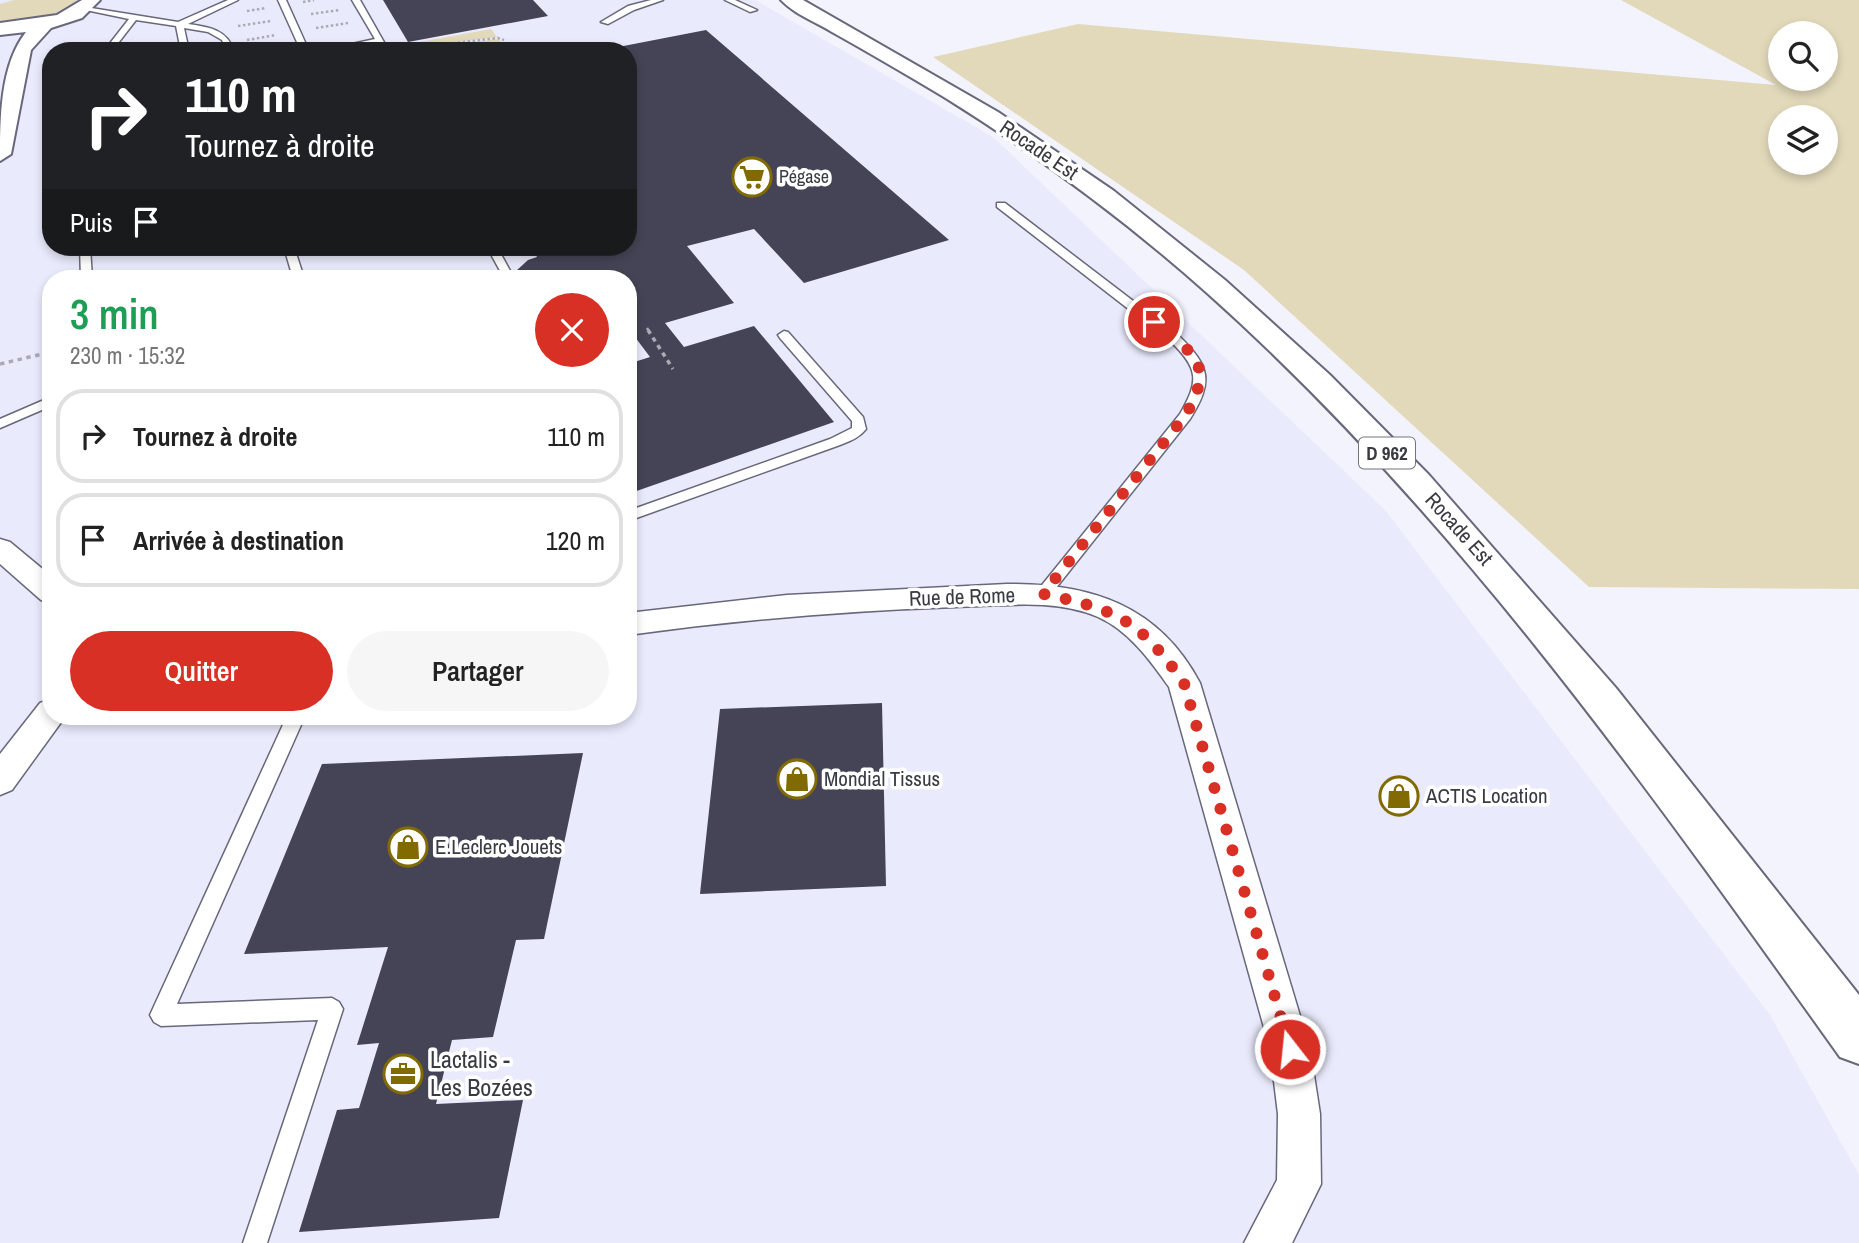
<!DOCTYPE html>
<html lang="fr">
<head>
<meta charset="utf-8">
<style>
  :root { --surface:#fff; --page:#f6f6f6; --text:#222; --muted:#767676; --line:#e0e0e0; --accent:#d93025 }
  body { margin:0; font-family:"Archivo Narrow",sans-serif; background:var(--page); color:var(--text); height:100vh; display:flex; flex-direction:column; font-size:26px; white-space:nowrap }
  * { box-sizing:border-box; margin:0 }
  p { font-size:23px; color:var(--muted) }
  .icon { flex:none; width:38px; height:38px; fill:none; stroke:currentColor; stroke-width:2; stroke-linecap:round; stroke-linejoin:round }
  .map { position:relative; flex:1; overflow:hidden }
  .drawer { position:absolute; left:42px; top:270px; width:595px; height:455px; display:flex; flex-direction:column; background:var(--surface); border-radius:28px; box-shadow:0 4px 10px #0003 }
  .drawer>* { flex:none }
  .hud { position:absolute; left:42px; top:42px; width:595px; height:214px; border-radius:28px; box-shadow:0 4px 10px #0003; background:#202124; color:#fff; overflow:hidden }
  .fabs { position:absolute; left:1768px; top:21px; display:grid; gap:14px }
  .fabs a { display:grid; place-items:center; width:70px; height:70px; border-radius:50%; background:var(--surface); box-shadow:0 4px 10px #0003; font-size:35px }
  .pin { position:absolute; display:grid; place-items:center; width:60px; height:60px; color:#fff; margin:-30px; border:4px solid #fff; border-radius:50%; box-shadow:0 2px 7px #0007 }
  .me { position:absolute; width:77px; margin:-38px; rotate:344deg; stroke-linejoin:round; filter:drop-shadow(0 0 5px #0008) }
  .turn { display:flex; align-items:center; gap:24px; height:147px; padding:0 28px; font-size:32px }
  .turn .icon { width:91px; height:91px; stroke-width:2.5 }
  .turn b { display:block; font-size:49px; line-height:60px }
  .then { display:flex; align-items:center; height:66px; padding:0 28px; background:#0003; gap:14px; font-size:26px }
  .round { display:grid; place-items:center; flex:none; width:74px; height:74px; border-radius:37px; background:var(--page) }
  .headline { display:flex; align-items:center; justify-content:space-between; height:119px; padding:0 28px }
  h1 { font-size:42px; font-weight:600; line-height:52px; color:#1e9e55 }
  .cta { display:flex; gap:14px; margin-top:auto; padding:14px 28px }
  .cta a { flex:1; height:80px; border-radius:42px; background:var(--accent); color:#fff; font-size:28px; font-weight:600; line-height:80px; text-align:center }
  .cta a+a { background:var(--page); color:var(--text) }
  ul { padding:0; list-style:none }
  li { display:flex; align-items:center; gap:21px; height:94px; margin:0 14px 10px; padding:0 14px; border:4px solid var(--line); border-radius:28px }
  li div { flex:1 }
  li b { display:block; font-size:26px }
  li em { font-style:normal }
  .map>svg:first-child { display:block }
  .built { fill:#e9eafc; fill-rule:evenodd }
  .green { fill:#e2d9ba; fill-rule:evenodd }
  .building { fill:#444456 }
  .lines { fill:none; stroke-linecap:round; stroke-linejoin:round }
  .lane-casing { stroke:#68687c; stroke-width:3 }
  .street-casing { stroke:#68687c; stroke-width:3 }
  .secondary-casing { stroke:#68687c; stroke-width:4 }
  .primary-casing { stroke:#68687c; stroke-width:4 }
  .path-far1 { stroke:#aaabb4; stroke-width:2.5; stroke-dasharray:2.5 2.5; stroke-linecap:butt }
  .path { stroke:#aaabb4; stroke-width:3.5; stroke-dasharray:4.5 4.5; stroke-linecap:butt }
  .lane { fill:#fff; fill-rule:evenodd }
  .street { fill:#fff; fill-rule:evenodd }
  .secondary { fill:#fff; fill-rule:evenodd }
  .primary { fill:#fff; fill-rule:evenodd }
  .route { stroke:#d93025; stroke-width:12; stroke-dasharray:0 21.6 }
  .labels { text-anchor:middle; stroke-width:7; stroke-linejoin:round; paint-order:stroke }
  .far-poi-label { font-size:18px; fill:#393a42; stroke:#fff; text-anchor:start }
  .shield { fill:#fff; stroke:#74757b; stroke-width:2 }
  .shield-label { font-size:19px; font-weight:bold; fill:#393a42 }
  .street-label { font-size:21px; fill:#393a42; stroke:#fff }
  .poi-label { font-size:21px; fill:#393a42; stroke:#fff; text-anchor:start }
  .near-poi-label { font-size:24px; fill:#393a42; stroke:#fff; text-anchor:start }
</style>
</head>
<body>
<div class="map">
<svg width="1859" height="1243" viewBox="0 0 1859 1243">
  <rect width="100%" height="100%" fill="#f3f3fd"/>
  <path class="built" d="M0,0H755L993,137L1385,510L1770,1015L1859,1175V1243H0ZM51,51H628V247H51ZM51,278H628V716H51Z"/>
  <g class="green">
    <path d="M14,0H76V4L49,18L0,24V4Z"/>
    <path d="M1621,0H1859V589L1589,587L1244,270L933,57L1078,24L1776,85ZM1780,33H1825V79H1780ZM1780,117H1825V163H1780Z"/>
    <path d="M491,29L497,37L417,47L414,43Z"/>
    <path d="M499,39L506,51H468L465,46L439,51L418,49Z"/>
  </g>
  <g class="building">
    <path d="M383,0H533L548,16L408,42Z"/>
    <path d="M706,30L949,240L804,283L754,229L687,246L734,303L665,323L684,347L754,326L834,422L628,494V364L650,357L632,333L628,334V278H521L516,271L528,260L537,257L531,247H628V51L608,49Z"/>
    <path d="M882,703L886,886L700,894L720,709Z"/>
    <path d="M583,753L544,939L516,940L493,1037L452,1040L436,1104L523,1100L499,1218L299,1232L337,1110L359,1108L379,1043L357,1045L388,947L244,954L322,764Z"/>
  </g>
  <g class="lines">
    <g class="lane-casing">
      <g id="lane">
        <path d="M228,0H238L188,24C208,27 227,29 234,51H226L222,40L208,32L184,28L189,51H181L176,26L136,20L112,51H104L129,19L81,9L85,7L178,22Z"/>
        <path d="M278,0H286L309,51H301Z"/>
        <path d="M352,0H360L389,51H381L377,44L338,51H319L375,39Z"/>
        <path d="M651,0H663L634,10L608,24L601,22L628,6Z"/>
        <path d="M725,0H735L757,10L750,12Z"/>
        <path d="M997,203H1005L1179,336C1211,367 1213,382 1190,419L1048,598L1043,600L1035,594L1038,590L1180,414C1199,381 1199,369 1171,342L997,207Z"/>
        <path d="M80,247H90L92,278H81Z"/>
        <path d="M284,247H294L304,278H293Z"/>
        <path d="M487,247H497L514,278H504Z"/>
        <path d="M784,331L788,332L863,417L866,429C859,438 850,441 840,445L628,521V511L830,439L852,428V421L780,338L778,335Z"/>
        <path d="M51,397V406L0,428V419Z"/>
        <path d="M287,716H305L177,1004L332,998L339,1002L343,1009L267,1243H243L318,1020L161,1026L154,1022L150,1015Z"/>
      </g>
    </g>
    <g class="street-casing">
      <g id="street">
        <path d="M0,539L10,542L51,576V603L41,600L0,564Z"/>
        <path d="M1007,584C1090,583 1159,605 1200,683L1310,1049L1320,1114L1321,1184L1292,1243H1244L1277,1180L1278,1114L1270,1049L1169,687C1150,660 1129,631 1098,617C1055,598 1002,606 956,607C846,611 737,620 628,635V613L787,595Z"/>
        <path d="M51,699V716H65L62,721L12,790L0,795V754L40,703Z"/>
      </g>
    </g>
    <g class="secondary-casing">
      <path id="secondary" d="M82,0H100L82,18L51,28L31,50L11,154L0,161C0,118 0,65 26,32L0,35V23L57,15Z"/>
    </g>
    <g class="primary-casing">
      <path id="primary" d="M781,0H803L998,112L1114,191L1225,280L1330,375L1429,475L1616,688L1859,995V1064L1840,1057C1648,788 1454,513 1206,292C1124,219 1037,155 944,97C907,75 870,53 832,32C816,22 794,14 781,0Z"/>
    </g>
    <g class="path-far1">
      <path d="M303,2L314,0"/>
      <path d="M247,11L266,8"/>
      <path d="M311,14L340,10"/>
      <path d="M238,26L271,21"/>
      <path d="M316,28L348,23"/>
      <path d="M247,40L276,35"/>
      <path d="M413,48L498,38L504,40"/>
      <path d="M647,328L649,331"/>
    </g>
    <g class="path">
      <path d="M648,330L673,369"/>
      <path d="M0,364L51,352"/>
    </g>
    <use href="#lane" class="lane"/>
    <use href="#street" class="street"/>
    <use href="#secondary" class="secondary"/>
    <use href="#primary" class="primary"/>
  </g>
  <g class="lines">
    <path class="route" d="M1154,322C1195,355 1216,364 1185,416L1043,594C1117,609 1140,621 1184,683L1290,1049"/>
  </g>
  <defs>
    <g id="supermarket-ring" transform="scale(2.0125)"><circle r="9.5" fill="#fff" stroke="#826a02" stroke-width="1.5"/><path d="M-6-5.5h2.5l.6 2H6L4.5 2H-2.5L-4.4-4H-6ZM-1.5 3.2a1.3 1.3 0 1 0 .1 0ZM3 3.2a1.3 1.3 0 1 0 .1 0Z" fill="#826a02"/></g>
    <g id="shop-ring" transform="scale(2.0125)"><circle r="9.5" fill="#fff" stroke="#826a02" stroke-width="1.5"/><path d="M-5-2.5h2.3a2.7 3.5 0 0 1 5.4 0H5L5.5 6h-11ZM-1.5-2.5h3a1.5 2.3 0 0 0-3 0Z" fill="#826a02"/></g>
    <g id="office-ring" transform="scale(2.0125)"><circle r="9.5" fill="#fff" stroke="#826a02" stroke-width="1.5"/><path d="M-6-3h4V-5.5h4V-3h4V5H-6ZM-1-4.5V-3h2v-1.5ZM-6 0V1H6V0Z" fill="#826a02"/></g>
  </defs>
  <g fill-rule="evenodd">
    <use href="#supermarket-ring" x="752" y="177"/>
    <use href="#shop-ring" x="797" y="779"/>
    <use href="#shop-ring" x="1399" y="796"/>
    <use href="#shop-ring" x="408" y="847"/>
    <use href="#office-ring" x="403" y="1074"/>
  </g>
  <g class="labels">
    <g class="far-poi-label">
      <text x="779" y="183">Pégase</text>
    </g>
    <rect class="shield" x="1359" y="437.5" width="56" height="31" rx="5"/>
    <g class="shield-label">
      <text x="1387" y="460">D 962</text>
    </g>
    <g class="street-label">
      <text transform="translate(1039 150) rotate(34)" y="7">Rocade Est</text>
      <text transform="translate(1459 529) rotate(48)" y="7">Rocade Est</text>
      <text transform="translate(962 597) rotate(-2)" y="7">Rue de Rome</text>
    </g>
    <g class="poi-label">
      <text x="824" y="786">Mondial Tissus</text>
      <text x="1426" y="803">ACTIS Location</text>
      <text x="435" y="854">E.Leclerc Jouets</text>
    </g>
    <g class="near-poi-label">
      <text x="430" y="1068">Lactalis -<tspan x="430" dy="28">Les Bozées</tspan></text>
    </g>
  </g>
</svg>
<div class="fabs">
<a><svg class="icon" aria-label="search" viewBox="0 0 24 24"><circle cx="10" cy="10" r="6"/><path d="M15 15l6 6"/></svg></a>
<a><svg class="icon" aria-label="layers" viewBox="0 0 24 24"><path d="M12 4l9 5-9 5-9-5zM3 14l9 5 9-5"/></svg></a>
</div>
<div class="pin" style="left:1154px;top:322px;background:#d93025"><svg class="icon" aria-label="arrive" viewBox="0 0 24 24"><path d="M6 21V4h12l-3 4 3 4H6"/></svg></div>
<svg class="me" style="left:1290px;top:1049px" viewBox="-20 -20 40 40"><circle r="17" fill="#d93025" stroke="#fff" stroke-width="3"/><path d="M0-11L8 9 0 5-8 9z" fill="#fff"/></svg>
<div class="hud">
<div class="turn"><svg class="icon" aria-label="right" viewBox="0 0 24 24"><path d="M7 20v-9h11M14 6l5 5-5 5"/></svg><div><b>110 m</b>Tournez à droite</div></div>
<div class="then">Puis<svg class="icon" aria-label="arrive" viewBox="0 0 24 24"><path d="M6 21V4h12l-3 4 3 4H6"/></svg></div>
</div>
<section class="drawer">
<div class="headline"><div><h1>3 min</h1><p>230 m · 15:32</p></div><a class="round" style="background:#d93025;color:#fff"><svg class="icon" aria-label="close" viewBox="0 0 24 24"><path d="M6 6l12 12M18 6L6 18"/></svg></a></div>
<ul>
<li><svg class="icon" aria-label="right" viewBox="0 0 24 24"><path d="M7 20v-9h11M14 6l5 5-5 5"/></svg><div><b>Tournez à droite</b></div><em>110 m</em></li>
<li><svg class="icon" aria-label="arrive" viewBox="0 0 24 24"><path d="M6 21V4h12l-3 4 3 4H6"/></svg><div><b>Arrivée à destination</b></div><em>120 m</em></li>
</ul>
<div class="cta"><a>Quitter</a><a>Partager</a></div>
</section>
</div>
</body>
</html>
